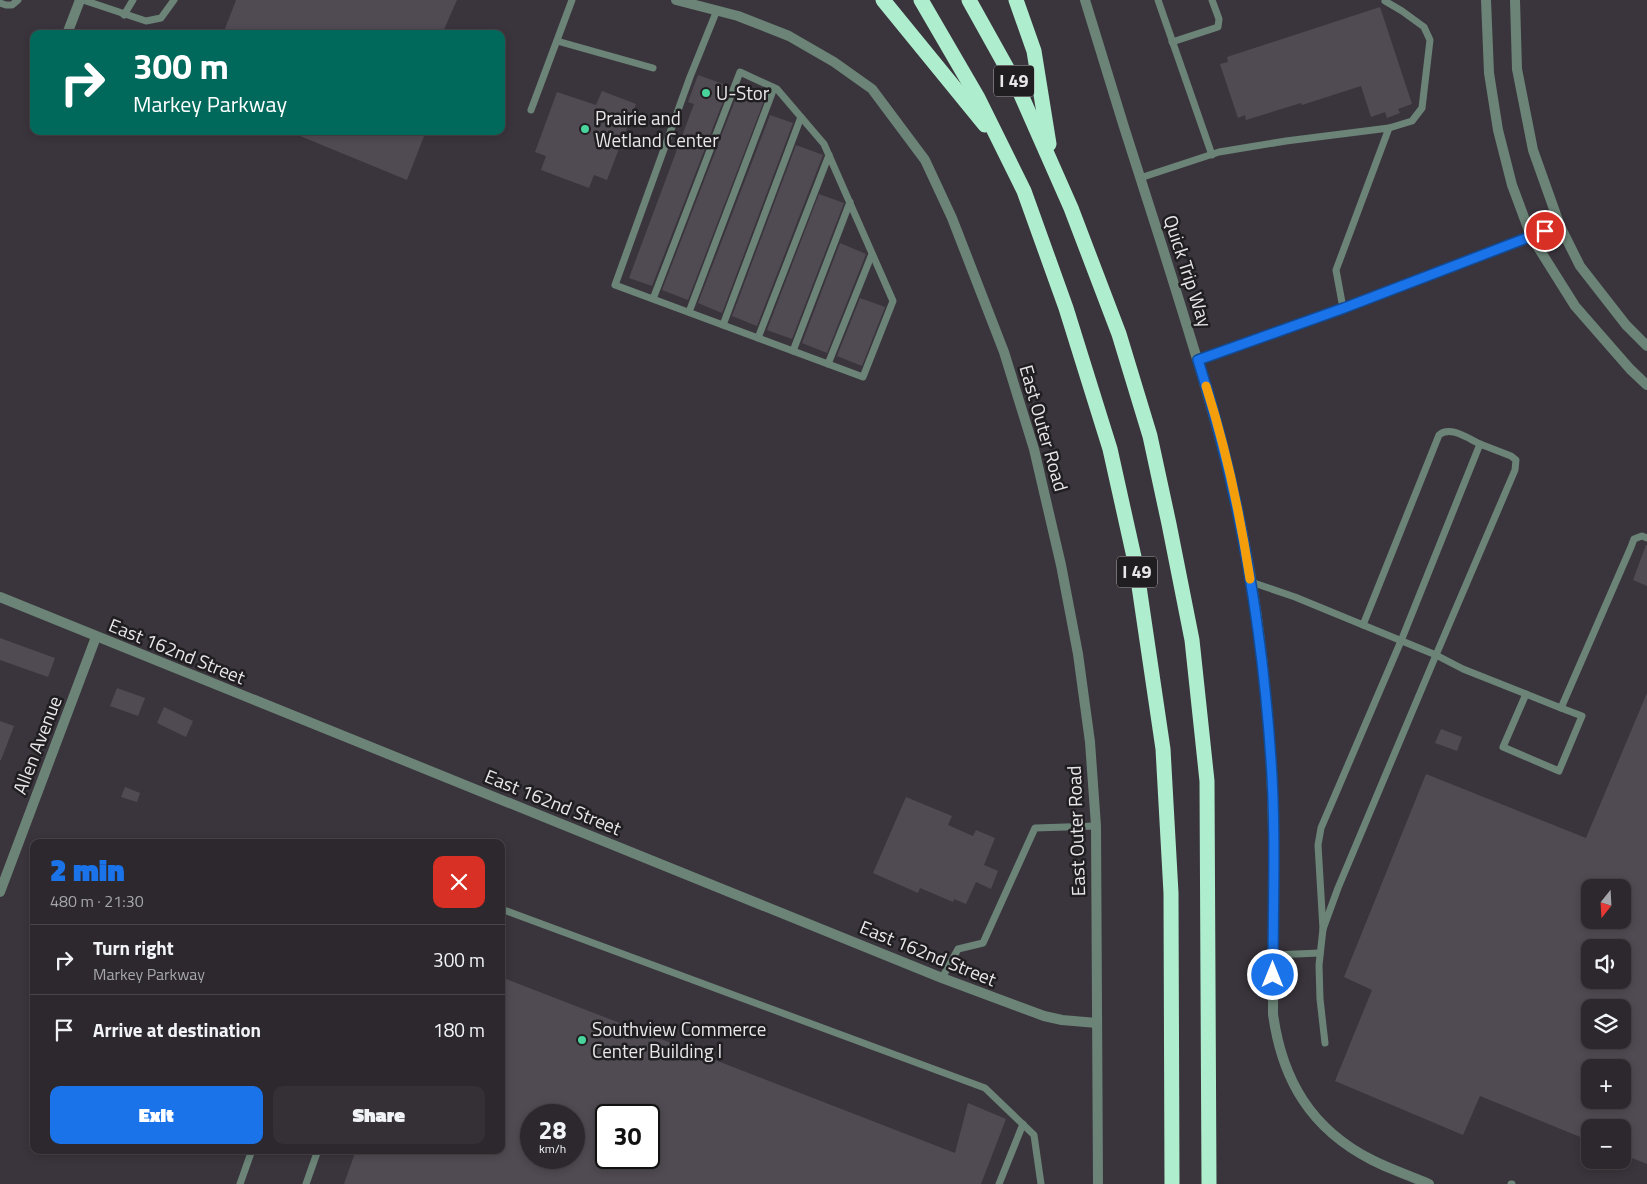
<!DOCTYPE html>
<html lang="en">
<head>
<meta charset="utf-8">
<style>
  :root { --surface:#2c282d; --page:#343035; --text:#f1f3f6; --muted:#a6a6aa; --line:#484449; --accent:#1a73e8 }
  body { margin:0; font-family:"Titillium Web",sans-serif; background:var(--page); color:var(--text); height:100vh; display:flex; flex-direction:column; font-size:19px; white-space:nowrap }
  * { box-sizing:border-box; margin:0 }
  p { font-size:16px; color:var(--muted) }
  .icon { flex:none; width:28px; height:28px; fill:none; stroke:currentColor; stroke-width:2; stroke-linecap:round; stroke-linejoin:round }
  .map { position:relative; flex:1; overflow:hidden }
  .side { position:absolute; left:30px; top:839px; width:475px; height:315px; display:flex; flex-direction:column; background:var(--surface); border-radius:10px; box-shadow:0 2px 8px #0003,0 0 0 1px var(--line) }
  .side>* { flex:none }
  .top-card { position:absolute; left:30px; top:30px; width:475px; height:105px; border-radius:10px; box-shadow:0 2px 8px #0003,0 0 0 1px var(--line); background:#00695c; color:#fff; overflow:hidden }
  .needle { width:32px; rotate:198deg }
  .fabs { position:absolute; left:1581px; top:879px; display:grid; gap:10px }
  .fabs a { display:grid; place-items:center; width:50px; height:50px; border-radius:10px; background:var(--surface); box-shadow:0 2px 8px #0003,0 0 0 1px var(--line); font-size:25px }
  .speed { position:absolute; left:520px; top:1104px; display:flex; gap:10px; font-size:25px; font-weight:700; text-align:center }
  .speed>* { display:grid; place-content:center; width:65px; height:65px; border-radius:50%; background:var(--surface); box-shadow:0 2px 8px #0003,0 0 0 1px var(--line); line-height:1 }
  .speed small { font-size:12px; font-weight:400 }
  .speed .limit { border:2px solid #111; border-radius:8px; background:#fff; color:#111 }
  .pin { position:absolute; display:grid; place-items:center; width:42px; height:42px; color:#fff; margin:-21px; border:2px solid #fff; border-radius:50%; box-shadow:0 1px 5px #0007 }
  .me { position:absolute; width:55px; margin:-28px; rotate:0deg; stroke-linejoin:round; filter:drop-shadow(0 0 4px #0008) }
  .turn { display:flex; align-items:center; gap:18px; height:105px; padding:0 20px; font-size:22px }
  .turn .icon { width:65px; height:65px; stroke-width:2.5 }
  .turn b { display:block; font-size:35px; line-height:42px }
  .round { display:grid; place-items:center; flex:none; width:52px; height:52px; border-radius:10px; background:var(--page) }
  .overview { display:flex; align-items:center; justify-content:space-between; height:85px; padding:0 20px }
  h1 { font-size:30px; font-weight:800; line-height:38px; color:var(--accent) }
  .cta { display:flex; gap:10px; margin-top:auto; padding:10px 20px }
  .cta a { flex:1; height:58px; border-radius:10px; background:var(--accent); color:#fff; font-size:20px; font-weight:800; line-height:58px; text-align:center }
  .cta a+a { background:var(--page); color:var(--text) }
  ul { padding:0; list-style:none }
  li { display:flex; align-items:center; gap:15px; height:70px; padding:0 20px; border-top:1px solid var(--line) }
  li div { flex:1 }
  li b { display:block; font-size:19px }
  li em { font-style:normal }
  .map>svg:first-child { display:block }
  .building { fill:#504b52; fill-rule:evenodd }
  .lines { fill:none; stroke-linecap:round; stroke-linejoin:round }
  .service { stroke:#6b8477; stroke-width:7 }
  .minor { stroke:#6b8477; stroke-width:10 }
  .tertiary { stroke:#6b8477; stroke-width:10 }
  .motorway { stroke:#aeedce; stroke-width:15 }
  .route-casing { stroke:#114b97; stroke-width:12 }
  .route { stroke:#1a73e8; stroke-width:9 }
  .slow { stroke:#f59e0b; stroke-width:9 }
  .poi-dot { fill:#49d49c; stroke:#201e21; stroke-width:2 }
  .labels { text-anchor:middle; stroke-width:5; stroke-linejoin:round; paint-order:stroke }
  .shield { fill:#201e21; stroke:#adaaae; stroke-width:1 }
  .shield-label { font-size:18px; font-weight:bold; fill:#e9e6ea }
  .poi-label { font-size:19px; fill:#e9e6ea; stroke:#201e21; text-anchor:start }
  .street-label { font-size:19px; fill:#e9e6ea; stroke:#201e21 }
</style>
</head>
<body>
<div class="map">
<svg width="1647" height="1184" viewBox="0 0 1647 1184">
  <rect width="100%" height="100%" fill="#3a353c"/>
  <g class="building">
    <path d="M236,0H457L442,34H223Z"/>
    <path d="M1380,7L1412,104L1398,109L1400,113L1387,118L1385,112L1371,117L1361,86L1302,105L1301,103L1246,120L1245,115L1238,118L1220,64L1228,62L1227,57Z"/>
    <path d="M698,75L729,86L652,286L629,278L694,104L688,102Z"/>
    <path d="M743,84L767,93L688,300L662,290L739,90L740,91Z"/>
    <path d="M602,91L636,104L607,180L594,175L589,188L541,170L546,156L535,152L557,92L596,105Z"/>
    <path d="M770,115L793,123L722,313L698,303Z"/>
    <path d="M288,131H426L407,180Z"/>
    <path d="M796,145L823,155L757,326L732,316Z"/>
    <path d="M819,194L844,203L792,339L767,330Z"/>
    <path d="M840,243L866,254L827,353L802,343Z"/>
    <path d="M860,298L885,307L862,366L837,356Z"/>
    <path d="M1646,545H1647V586L1633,580Z"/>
    <path d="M0,638L55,658L48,677L0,660Z"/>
    <path d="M117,688L145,698L138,716L110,706Z"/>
    <path d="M1647,693V1164L1622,1154V1128H1590V1141L1480,1096L1463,1135L1335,1081L1372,990L1344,977L1426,774L1586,838ZM1590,888H1622V920H1590ZM1590,948H1622V980H1590ZM1590,1008H1622V1040H1590ZM1590,1068H1622V1100H1590Z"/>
    <path d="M164,707L193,721L186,737L157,723Z"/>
    <path d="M0,721L14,726L1,760H0Z"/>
    <path d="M1441,729L1462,737L1457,751L1435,743Z"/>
    <path d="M125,787L140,793L137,802L121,797Z"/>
    <path d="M906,797L952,816L948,825L973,836L976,830L995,838L984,865L998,871L991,889L976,882L966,904L954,899L953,902L920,888L918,893L873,873Z"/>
    <path d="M501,977L955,1153L968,1103L1006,1119L981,1184H344L356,1150H501ZM531,1115H574V1158H531ZM606,1115H649V1158H606Z"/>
  </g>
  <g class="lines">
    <g class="service">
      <path d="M83,0L146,21L161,18L174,0"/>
      <path d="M1158,0L1212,155"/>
      <path d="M1385,1L1402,11L1424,27L1430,40L1422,108L1412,121L1389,128"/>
      <path d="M0,3L6,5H12L18,0"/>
      <path d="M124,15L133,0"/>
      <path d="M557,41L653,68"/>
      <path d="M1172,42L1218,27L1219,19L1212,0"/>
      <path d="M531,110L572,0"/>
      <path d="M1140,178L1219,152L1286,141L1389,128L1336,270L1343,308"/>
      <path d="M653,299L740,72L777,89L824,144L893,301L863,377L615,285L690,77L717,10"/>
      <path d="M689,312L774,88"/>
      <path d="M723,325L801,117"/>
      <path d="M758,338L829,155"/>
      <path d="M793,351L850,202"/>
      <path d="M828,364L872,254"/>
      <path d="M1480,444L1511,456L1516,460L1515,470L1436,655L1463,669L1561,708L1631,547L1634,539L1642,536L1647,538"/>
      <path d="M1251,582L1295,597L1436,655L1338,888L1323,929L1319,965L1320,999L1325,1043"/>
      <path d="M1526,694L1503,747L1559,771L1582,716L1561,708"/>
      <path d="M501,909L985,1088L1034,1135L1041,1184"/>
      <path d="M1323,929L1318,845L1321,828L1401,641L1480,444C1469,439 1450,425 1439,435L1363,625"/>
      <path d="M1273,955L1320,953"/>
      <path d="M942,978L958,949L983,943L1035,828L1096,826"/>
      <path d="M240,1184L252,1150"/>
      <path d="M306,1184L318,1150"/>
      <path d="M999,1184L1023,1124"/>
      <path d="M1511,1184H1512"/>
    </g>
    <g class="minor">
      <path d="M1085,0C1110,83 1136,166 1163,249C1192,342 1222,435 1242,530C1262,627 1271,727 1273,826C1275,888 1273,951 1273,1014C1282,1080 1311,1129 1372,1160C1390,1169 1410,1176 1429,1184"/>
      <path d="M67,34L80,0"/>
      <path d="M1198,360L1343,308L1531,236L1560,226"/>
      <path d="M0,597L942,978L1044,1016L1062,1020L1097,1023"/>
      <path d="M0,892L96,637"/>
    </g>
    <g class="tertiary">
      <path d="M676,0L738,16L789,36L834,62L872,89L925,160L952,218L1004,352L1034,449L1061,565L1078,654L1090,742L1096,826L1098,1184"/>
      <path d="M1486,0L1489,73L1498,130L1512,185L1531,236L1575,306L1630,369L1647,385"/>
      <path d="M1515,0L1517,69L1533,150L1560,226L1580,266L1626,325L1647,346"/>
    </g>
    <g class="motorway">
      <path d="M883,0L985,125"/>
      <path d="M921,0L978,98L1024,191L1066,308L1110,449L1136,566L1163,749L1171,893L1172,1184"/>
      <path d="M969,0L1018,88L1071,208L1119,334L1150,436L1169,524L1192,640L1207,781L1209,1184"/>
      <path d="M1016,0L1034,51L1049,144"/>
    </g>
  </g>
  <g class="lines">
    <g class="route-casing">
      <path id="route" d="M1273,975C1273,903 1276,831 1271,760C1262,624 1239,489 1198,360L1344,308L1545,231"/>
    </g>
    <use href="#route" class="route"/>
    <path class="slow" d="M1206,386C1226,448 1240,514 1250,579"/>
  </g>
  <g class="poi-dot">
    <circle cx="706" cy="93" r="5"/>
    <circle cx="585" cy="129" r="5"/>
    <circle cx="582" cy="1040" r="5"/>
  </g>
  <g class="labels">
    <g class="shield">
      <rect x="994" y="65.5" width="40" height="31" rx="4"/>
      <rect x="1117" y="556.5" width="40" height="31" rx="4"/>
    </g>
    <g class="shield-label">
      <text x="1014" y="87">I 49</text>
      <text x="1137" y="578">I 49</text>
    </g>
    <g class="poi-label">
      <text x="716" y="100">U-Stor</text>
      <text x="595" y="125">Prairie and<tspan x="595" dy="22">Wetland Center</tspan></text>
      <text x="592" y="1036">Southview Commerce<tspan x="592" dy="22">Center Building I</tspan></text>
    </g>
    <g class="street-label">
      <text transform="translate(1188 271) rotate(72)" y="7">Quick Trip Way</text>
      <text transform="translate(1044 428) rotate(74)" y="7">East Outer Road</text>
      <text transform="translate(177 651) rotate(22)" y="7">East 162nd Street</text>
      <text transform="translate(37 745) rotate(-69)" y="7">Allen Avenue</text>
      <text transform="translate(553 802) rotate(22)" y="7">East 162nd Street</text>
      <text transform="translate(1076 831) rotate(-92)" y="7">East Outer Road</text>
      <text transform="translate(928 953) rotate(22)" y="7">East 162nd Street</text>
    </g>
  </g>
</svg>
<div class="fabs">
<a><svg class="needle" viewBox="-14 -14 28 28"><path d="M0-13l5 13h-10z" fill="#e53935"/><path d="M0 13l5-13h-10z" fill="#a6a6aa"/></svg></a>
<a><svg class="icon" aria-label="sound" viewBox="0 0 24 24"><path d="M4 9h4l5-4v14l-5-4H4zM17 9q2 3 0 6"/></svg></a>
<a><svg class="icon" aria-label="layers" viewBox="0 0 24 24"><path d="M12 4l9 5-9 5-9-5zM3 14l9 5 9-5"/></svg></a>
<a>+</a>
<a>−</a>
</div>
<div class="speed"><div>28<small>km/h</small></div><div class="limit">30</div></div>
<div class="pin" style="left:1545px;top:231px;background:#d93025"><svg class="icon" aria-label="arrive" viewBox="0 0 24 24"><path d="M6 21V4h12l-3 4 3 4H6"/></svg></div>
<svg class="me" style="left:1273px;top:975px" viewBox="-20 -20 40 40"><circle r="17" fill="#1a73e8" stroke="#fff" stroke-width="3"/><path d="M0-11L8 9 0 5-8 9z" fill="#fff"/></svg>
<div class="top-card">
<div class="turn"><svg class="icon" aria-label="right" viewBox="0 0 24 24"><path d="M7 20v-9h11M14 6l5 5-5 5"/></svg><div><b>300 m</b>Markey Parkway</div></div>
</div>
<section class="side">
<div class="overview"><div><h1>2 min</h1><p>480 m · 21:30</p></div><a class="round" style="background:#d93025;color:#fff"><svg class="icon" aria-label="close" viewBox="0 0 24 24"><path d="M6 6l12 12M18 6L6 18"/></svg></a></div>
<ul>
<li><svg class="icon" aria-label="right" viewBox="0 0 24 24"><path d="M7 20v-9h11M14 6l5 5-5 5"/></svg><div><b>Turn right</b><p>Markey Parkway</p></div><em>300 m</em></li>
<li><svg class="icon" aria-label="arrive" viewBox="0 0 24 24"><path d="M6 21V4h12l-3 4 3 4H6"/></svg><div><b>Arrive at destination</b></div><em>180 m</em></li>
</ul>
<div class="cta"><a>Exit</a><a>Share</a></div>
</section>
</div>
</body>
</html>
